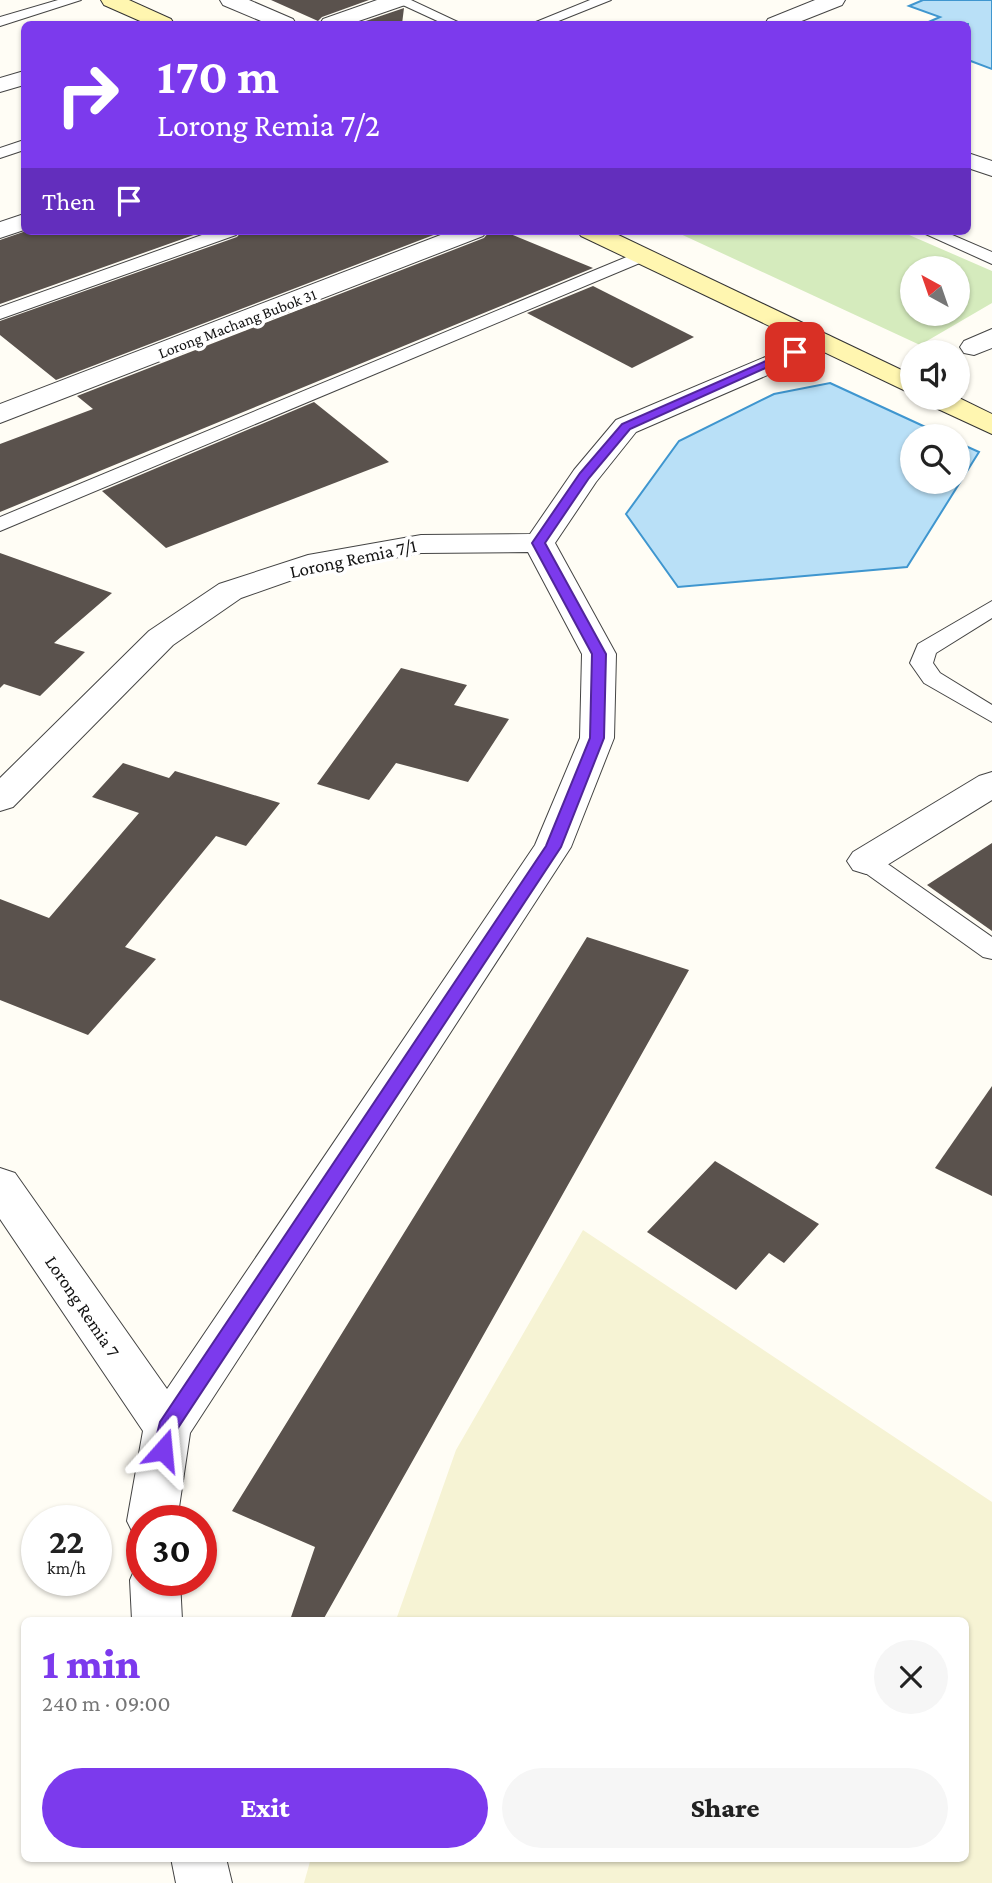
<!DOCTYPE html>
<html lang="en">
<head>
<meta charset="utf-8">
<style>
  :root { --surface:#fff; --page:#f6f6f6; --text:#222; --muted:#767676; --accent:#7c3aed }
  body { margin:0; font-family:"Crimson Pro",serif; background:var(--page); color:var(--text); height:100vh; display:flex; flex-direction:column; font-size:26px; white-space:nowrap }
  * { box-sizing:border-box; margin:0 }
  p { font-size:23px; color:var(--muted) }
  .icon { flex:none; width:38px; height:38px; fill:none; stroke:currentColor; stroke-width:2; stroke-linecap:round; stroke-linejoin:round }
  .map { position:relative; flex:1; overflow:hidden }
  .panel { position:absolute; left:21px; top:1617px; width:948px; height:245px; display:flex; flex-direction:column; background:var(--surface); border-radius:10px; box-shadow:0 2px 5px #0004 }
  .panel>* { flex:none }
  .hud { position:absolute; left:21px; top:21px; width:950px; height:214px; border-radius:10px; box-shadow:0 2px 5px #0004; background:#7c3aed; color:#fff; overflow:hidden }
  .needle { width:46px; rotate:320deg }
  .buttons { position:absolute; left:900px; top:256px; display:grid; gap:14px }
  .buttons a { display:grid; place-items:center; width:70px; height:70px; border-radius:50%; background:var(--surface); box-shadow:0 2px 5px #0004; font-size:35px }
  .speed { position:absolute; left:21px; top:1505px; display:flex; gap:14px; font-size:35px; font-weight:700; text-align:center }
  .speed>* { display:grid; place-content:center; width:91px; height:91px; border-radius:50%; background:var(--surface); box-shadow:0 2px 5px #0004; line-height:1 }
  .speed small { font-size:18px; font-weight:400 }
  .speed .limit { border:10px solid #d22; background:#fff; color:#111 }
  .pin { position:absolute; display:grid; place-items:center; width:60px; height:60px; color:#fff; margin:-30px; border-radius:14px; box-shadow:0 4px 10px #0006 }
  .me { position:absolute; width:77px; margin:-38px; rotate:18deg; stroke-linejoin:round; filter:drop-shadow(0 0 5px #0008) }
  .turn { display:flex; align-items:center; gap:24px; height:147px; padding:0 21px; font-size:32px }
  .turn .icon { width:91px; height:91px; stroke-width:2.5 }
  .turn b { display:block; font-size:49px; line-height:60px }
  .then { display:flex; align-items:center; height:66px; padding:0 21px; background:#0003; gap:14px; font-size:26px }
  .round { display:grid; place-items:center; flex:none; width:74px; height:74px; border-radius:37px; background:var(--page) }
  .head { display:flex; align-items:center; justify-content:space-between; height:119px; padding:0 21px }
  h1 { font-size:42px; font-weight:800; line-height:52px; color:var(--accent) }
  .button { display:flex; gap:14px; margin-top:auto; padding:14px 21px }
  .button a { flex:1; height:80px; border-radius:42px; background:var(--accent); color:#fff; font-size:28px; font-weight:800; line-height:80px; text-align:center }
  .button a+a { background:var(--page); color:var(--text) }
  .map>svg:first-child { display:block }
  .farmland { fill:#f6f3d4 }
  .green { fill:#d5ebbd; fill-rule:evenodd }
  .water { fill:#b9e0f7; stroke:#3f96cf; stroke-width:2 }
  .building { fill:#5a524d }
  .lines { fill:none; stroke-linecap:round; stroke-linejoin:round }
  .lane-casing { stroke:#444; stroke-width:2 }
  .street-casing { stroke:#444; stroke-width:2 }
  .secondary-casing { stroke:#333; stroke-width:2 }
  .lane { fill:#fff; fill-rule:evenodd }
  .street { fill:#fff; fill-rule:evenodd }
  .secondary { fill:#fff6b0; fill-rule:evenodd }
  .route { fill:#7c3aed; stroke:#51269a; stroke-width:2 }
  .labels { text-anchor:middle; stroke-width:7; stroke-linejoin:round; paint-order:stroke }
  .far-street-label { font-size:16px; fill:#111; stroke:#fff }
  .street-label { font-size:19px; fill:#111; stroke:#fff }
</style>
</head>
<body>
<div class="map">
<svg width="992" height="1883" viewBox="0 0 992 1883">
  <rect width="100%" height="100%" fill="#fffdf5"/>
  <path class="farmland" d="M583,1230L992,1502V1883H304L311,1858H966V1620H396L456,1450Z"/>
  <path class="green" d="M674,231H900L992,271V303L920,345ZM912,268H957V313H912Z"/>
  <g class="water">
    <path d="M923,0H992V69L968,60V24H924L940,17L909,6Z"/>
    <path d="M830,383L945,436H912V481H957V442L979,452L907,567L678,587L626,514L679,441L774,394Z"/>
  </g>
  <g class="building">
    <path d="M271,0H369L322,17L318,21Z"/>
    <path d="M404,8L402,24H357Z"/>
    <path d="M26,231H205L0,304V240Z"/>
    <path d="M242,231H444L56,380L0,335V321L237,237Z"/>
    <path d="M490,231H503L593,268L0,512V444L93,409L77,396L484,238Z"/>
    <path d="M593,286L694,337L632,368L527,313Z"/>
    <path d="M314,402L389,462L166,548L102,491Z"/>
    <path d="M0,553L112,593L54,643L85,652L40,696L4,684L0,688Z"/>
    <path d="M401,668L467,685L454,705L509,719L468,782L396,763L369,800L317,784Z"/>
    <path d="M123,763L169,778L175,771L280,803L246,846L216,836L125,947L156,959L88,1035L0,1000V899L49,918L139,813L92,797Z"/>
    <path d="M992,843V931L927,885Z"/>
    <path d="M587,937L689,970L323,1620H290L315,1547L232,1511Z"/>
    <path d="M992,1086V1196L935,1168Z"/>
    <path d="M715,1161L819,1224L784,1263L769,1253L736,1290L647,1232Z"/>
  </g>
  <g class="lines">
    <g class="lane-casing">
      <g id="lane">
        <path d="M58,0H81L0,26V17Z"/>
        <path d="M392,0H411L462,24H444Z"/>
        <path d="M590,0H611L551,24H531Z"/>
        <path d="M24,140V150L0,158V148Z"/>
        <path d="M213,231H239L236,235L0,319V307Z"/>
        <path d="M919,231H943L992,252V264Z"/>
        <path d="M641,251L647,252L650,256L647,260L0,531V517Z"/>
        <path d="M992,601V618L936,653L933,663L940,673L992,705V722L924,683L910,663L918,644Z"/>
        <path d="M866,852L875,855L992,937V959L983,957L857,867L853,861L857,855Z"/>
      </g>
    </g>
    <g class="street-casing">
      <g id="street">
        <path d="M220,0H249L293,19L296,24H268L223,5Z"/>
        <path d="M377,0H408L405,5L350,24H320L323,19Z"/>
        <path d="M815,0H845L842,5L794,24H765L768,19Z"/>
        <path d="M24,71V85L0,92V78Z"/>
        <path d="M968,153L992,161V176L968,168Z"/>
        <path d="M24,214V230L0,238V222Z"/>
        <path d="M451,231H487L483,236L0,423V404Z"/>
        <path d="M992,329V348L974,355L964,353L960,347L964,341Z"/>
        <path d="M820,334L830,336L834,342L830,348L636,432L596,482L555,543L616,654L614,738L571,847L190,1433L177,1521H142V1539L135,1537L127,1521L143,1431L0,1219V1168L15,1173L167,1389L535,845L580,738L582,654L528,552L421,553L315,572L241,598L173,645L13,807L0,811V778L149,631L219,584L308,555L421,535L530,534L574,470L616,420Z"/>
        <path d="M992,772V800L879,870L866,874L853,870L847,861L853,852L979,776Z"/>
        <path d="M142,1562V1580H180L182,1620H132L130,1580L137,1564Z"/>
        <path d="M171,1858H226L232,1883H176Z"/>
      </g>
    </g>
    <g class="secondary-casing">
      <g id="secondary">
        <path d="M101,0H129L171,19L174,24H147L104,5Z"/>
        <path d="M577,231H610L912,375V394L581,236Z"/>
        <path d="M921,397H957L992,414V434L925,403Z"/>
      </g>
    </g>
    <use href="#lane" class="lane"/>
    <use href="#street" class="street"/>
    <use href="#secondary" class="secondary"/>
  </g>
  <path class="route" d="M791,350L801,352L630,429L589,478L545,543L606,654L604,738L561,847L176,1431L170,1456L163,1459L156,1456L153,1450L160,1422L546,846L590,738L592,654L532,543L580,473L622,424Z"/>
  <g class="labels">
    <g class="far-street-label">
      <text transform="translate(237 323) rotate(-21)" y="6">Lorong Machang Bubok 31</text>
    </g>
    <g class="street-label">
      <text transform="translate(353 558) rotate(-12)" y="7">Lorong Remia 7/1</text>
      <text transform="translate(83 1306) rotate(56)" y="7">Lorong Remia 7</text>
    </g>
  </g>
</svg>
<div class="buttons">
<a><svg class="needle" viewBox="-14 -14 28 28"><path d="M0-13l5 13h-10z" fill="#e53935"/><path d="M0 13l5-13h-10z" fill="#767676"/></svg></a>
<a><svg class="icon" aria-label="sound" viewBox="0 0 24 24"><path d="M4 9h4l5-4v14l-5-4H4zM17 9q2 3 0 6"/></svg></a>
<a><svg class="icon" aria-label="search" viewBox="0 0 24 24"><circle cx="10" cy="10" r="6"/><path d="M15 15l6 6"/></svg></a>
</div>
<div class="speed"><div>22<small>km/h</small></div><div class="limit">30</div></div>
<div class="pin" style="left:795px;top:352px;background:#d93025"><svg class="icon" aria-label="arrive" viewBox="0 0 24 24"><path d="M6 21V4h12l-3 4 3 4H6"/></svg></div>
<svg class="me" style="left:163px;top:1450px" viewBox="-20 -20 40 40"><path d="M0-17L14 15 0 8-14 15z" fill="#7c3aed" stroke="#fff" stroke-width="4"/></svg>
<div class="hud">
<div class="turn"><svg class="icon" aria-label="right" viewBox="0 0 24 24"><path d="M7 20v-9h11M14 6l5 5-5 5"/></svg><div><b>170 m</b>Lorong Remia 7/2</div></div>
<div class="then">Then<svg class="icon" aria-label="arrive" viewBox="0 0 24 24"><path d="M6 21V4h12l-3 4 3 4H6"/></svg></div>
</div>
<section class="panel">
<div class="head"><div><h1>1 min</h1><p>240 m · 09:00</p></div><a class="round"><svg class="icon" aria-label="close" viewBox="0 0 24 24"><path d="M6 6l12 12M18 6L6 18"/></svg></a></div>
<div class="button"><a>Exit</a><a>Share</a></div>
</section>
</div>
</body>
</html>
